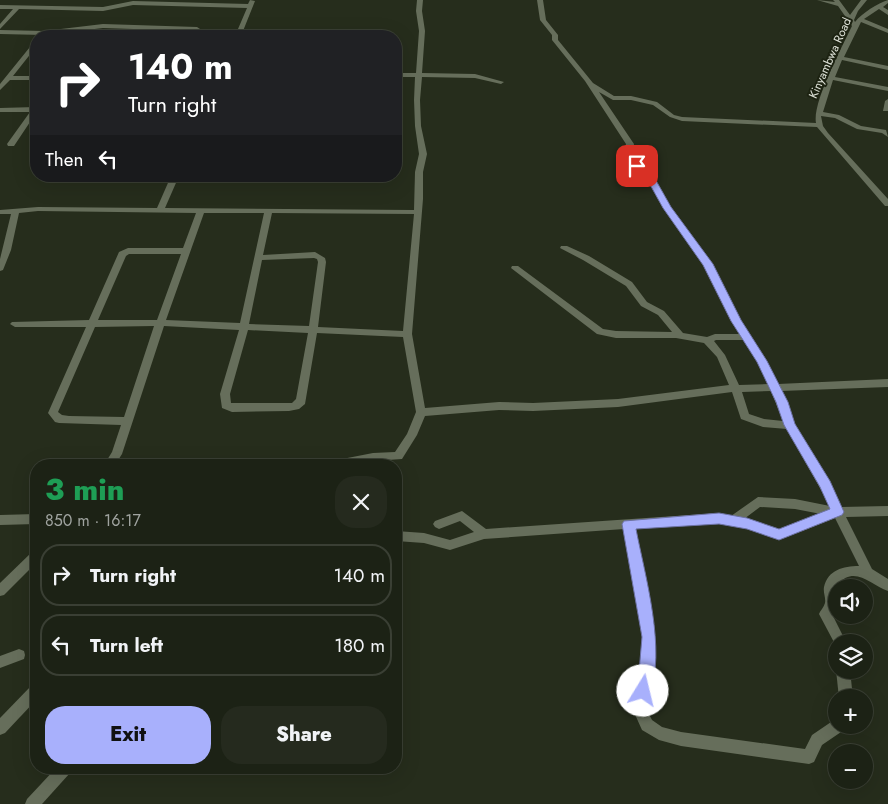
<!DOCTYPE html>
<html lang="en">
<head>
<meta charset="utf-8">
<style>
  :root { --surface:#1c2215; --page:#252a1e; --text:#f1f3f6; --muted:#a0a4a0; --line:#3a3f34; --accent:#a8b0fc }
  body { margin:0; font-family:Jost,sans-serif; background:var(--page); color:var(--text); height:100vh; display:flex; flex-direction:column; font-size:19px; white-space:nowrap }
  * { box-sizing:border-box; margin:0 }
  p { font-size:16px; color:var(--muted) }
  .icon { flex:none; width:28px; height:28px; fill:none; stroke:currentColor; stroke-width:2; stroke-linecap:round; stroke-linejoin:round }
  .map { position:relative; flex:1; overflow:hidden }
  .sheet { position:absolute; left:30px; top:459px; width:372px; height:315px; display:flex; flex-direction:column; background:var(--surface); border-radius:20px; box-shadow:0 5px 20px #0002,0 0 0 1px var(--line) }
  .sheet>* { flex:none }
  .hud { position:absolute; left:30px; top:30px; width:372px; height:152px; border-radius:20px; box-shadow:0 5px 20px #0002,0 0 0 1px var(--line); background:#202124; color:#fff; overflow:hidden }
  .controls { position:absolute; left:828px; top:579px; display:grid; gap:10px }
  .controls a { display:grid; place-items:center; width:45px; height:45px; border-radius:50%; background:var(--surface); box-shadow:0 5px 20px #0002,0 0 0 1px var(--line); font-size:25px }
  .pin { position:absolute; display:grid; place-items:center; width:42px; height:42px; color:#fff; margin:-21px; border-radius:10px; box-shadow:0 2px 8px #0006 }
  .me { position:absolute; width:55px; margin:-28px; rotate:9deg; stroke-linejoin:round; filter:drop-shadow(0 0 4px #0008) }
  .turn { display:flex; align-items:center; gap:18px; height:105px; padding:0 15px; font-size:22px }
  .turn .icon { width:65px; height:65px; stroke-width:2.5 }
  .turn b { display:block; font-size:35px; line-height:42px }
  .then { display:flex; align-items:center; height:48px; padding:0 15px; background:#0003; gap:10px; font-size:19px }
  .round { display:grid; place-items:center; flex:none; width:52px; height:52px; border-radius:20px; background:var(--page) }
  .summary { display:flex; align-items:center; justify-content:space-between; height:85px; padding:0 15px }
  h1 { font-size:30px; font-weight:800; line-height:38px; color:#1e9e55 }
  .primary-button { display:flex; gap:10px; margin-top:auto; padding:10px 15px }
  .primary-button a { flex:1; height:58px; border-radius:20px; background:var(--accent); color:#111; font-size:20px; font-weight:800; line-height:58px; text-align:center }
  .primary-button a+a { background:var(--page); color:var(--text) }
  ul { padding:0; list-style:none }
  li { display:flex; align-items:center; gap:15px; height:62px; margin:0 10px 8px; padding:0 5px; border:2px solid var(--line); border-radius:20px }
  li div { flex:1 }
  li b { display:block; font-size:19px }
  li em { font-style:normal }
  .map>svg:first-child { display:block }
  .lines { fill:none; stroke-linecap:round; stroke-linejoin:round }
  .minor { fill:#666e5b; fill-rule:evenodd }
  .route { fill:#a8b0fc; stroke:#6d72a4 }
  .labels { text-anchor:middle; stroke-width:4; stroke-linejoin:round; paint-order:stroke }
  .far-street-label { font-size:12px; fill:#dfe3d9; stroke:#1d2312 }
</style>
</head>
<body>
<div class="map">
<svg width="888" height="804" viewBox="0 0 888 804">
  <rect width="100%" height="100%" fill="#262d1c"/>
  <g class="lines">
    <g class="minor">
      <path d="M250,0L255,1L241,36H235L247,8L133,5L103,11L19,9L0,29V24L13,9H0V5L103,7L133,1L248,4Z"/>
      <path d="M417,0H423L422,11L425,31L422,73L475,74L504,82L501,84L475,78L422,77L420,100L421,126L427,154L423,172V199L412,334L425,408L499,402L533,403L618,399L729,385L717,357L704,343L676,338H616L597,334L511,268L512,266H518L603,329L616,331L672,332L658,315L641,306L626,286L583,260L560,248L561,246H567L589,256L632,282L647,302L664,311L683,333L707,337L715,334H740L731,321L704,265L663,208L643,171L623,162L626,144L585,81L552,40V35L540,20L537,0H543L546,20L558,35V40L593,83L614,96H631L657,102L674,115L682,117L816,123C812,103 842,47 852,26L838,6L817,0L835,2L833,0H839L850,15L861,0H867L858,11L854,20L855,22C862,13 878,3 888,0V3L883,7L888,10V15L879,9L864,19L888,29V33L861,22L844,57L888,66V70L842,60L835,77L888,87V91L833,80L823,112L839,115L861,126L886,130L888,137L882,133L857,129L835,118L821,116L823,126L828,133L888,199V206H885L817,127L682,121L670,117L653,105L631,100H613L599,92L634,144L631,161L649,168L671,208L711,262L740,320L765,359L778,384L888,379V387L781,391L795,424L829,482L841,507L888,506V516L846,517L872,569L888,579V591C871,585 855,565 838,584L836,606L832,614L846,642H836V646L819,614C820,611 824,607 825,603C826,598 823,593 824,587C828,570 843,566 859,566L835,518L779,540L747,529L719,523L635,528L655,637L654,673L647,710L652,720L662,727L681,732L805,749L812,735L834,720L836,719V725H846L844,730L822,745L814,762L809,764L681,746L659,740L642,730L633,710L640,673L643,637L624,529L484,539L450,550L424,543L396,541V531L424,533L450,540L474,532L460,521L439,529L435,527L433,524L435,521L462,511L486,529L719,513L731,516L758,497L795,499L830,506L787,429L763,427L741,419L732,392L618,407L533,411L499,410L425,416L417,435L402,459L373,461L354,465H327L328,462L332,461L373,453L395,452L407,434L416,412L403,337L317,333L305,404L299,409L289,411L232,412L222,408L220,394L239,330L164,326L122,454L115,465H104L112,452L121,425L59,423L55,422L48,413L86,327H15L10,324L12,322L89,320L119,252L128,248H183L196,213L38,211L19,213L11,250L3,270L0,271V259L11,214H0V210L38,207L157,208L171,176H179L165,208L414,210L415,172L419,154L415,126L414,100L415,77H396V73H416L419,31L416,11ZM204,213H264L240,323L166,320ZM272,213L414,214L403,331L318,327L326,262L325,258L315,252L263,255ZM129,254H181L157,320H98L126,256ZM314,258L317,259L318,262L309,326L249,324L262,260ZM154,326L124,417L69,416L62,415L58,412L95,327ZM248,330L308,333L296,399L292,403H231L230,394ZM716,340H744L758,362L768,384L739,385L725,355L714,341ZM771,391L783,421L764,419L749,414L742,392ZM760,507L795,509L821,514L779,530L744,519Z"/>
      <path d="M103,24L197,27L200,29L196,36H190L193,31L103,28L44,35L0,34V30L44,31Z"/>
      <path d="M36,41V47L13,76H36V80H10L0,90V84L34,42Z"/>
      <path d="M888,99V111H883L885,101Z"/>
      <path d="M36,107V113L14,146H8L7,144L30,112H0V108Z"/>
      <path d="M255,176L346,178V176H354L352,182H349L258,179H255Z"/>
      <path d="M36,514V524L0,525V515Z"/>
      <path d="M36,551V563L4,595L0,596V583L32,552Z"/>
      <path d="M19,649L24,651L25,655L24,659L0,668V656Z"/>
      <path d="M836,670H850L853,698H839Z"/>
      <path d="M36,685V700L5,733L0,735V718L31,686Z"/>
      <path d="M56,768H72L70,773L42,804H25L27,799Z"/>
    </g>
  </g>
  <path class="route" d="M637,163L649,168L671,207L713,264L741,320L767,361L788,402L795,424L830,481L844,512L842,515L779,540L747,529L719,524L636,529C645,576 667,651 649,696L643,699L638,696L636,691L639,672L642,637L622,524L624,521L719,513L747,518L779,529L830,509L820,487L784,425L776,402L757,362L731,321L703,265L663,208L643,172L633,166Z"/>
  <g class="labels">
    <g class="far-street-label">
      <text transform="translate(830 58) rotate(-66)" y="4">Kinyambwa Road</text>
    </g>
  </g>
</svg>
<div class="controls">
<a><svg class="icon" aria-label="sound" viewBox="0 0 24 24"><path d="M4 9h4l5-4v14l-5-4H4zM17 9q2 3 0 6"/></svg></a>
<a><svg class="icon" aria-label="layers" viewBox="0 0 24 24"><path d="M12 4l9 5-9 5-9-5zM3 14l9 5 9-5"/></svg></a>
<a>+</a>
<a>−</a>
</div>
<div class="pin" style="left:637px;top:166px;background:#d93025"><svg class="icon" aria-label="arrive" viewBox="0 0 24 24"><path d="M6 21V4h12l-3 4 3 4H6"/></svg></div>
<svg class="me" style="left:643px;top:691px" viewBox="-20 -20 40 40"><circle r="19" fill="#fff"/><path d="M0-13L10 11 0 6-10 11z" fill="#a8b0fc"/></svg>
<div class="hud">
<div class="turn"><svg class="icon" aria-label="right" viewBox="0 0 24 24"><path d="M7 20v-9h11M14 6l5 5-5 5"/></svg><div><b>140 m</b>Turn right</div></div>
<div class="then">Then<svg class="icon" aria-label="left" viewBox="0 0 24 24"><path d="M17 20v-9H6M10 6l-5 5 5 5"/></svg></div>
</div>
<section class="sheet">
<div class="summary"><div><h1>3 min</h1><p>850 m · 16:17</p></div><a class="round"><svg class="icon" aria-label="close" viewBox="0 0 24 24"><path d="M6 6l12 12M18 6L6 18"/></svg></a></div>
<ul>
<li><svg class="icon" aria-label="right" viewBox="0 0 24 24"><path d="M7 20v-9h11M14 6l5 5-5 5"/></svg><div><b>Turn right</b></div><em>140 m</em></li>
<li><svg class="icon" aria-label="left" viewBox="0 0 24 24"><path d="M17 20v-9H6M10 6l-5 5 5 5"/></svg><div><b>Turn left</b></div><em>180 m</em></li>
</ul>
<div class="primary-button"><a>Exit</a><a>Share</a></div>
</section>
</div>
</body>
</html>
